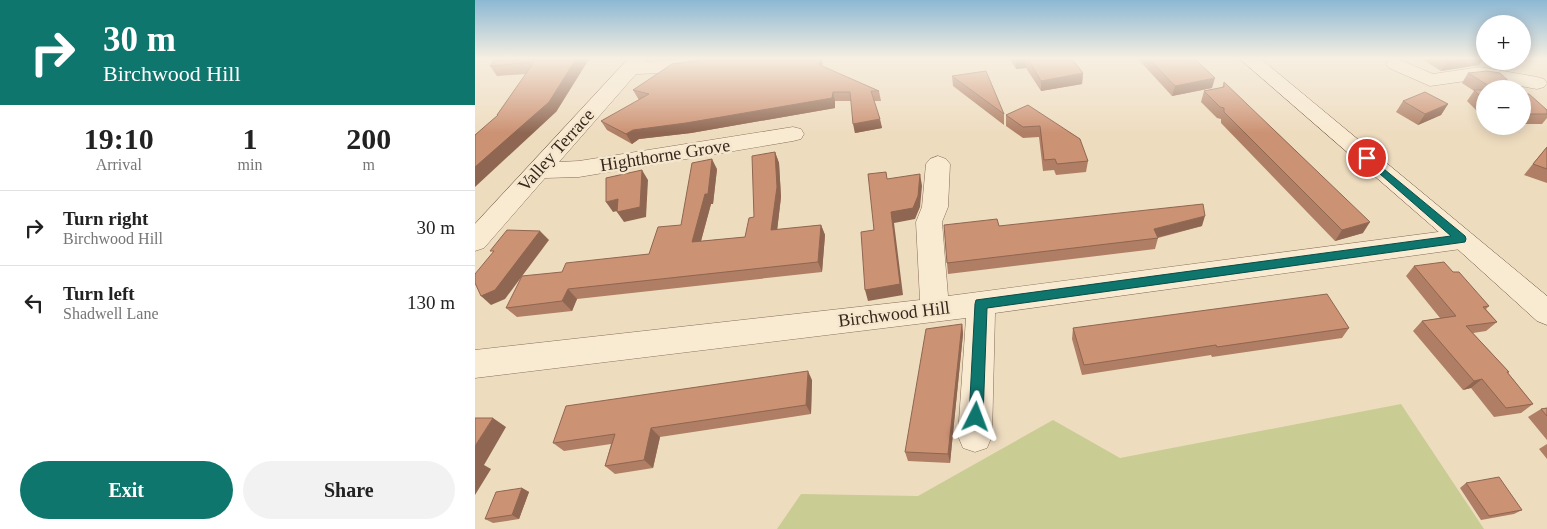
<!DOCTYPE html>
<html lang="en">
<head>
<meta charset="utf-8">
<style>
  :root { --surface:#fff; --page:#f2f2f2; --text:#222; --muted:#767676; --line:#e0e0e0; --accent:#0f766e }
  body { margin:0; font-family:Georgia,serif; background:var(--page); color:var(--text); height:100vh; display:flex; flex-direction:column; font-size:19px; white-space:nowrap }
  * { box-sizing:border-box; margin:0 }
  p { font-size:16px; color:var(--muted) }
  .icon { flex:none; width:28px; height:28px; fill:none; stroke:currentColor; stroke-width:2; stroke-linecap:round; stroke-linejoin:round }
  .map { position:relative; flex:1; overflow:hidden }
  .sheet { display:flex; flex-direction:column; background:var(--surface); width:475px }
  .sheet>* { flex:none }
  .hud { background:#0f766e; color:#fff; overflow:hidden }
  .buttons { position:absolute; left:1001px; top:15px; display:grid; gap:10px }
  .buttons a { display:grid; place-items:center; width:55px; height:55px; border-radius:50%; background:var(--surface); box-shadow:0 2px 12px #0003; font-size:25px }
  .pin { position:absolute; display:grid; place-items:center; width:42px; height:42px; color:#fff; margin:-21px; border:2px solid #fff; border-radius:50%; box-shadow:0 1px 5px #0007 }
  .me { position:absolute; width:55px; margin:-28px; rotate:3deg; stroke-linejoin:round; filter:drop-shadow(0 0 4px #0008) }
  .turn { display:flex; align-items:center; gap:18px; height:105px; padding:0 20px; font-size:22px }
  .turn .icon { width:65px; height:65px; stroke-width:2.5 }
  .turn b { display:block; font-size:35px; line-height:42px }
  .eta { display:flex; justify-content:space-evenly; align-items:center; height:85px; text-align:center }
  .eta b { font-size:30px; font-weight:600; line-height:35px }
  .cta { display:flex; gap:10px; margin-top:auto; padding:10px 20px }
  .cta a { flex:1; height:58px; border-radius:30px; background:var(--accent); color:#fff; font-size:20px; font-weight:600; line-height:58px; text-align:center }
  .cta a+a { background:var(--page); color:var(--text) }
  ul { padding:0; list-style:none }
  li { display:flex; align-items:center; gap:15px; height:75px; padding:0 20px; border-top:1px solid var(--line) }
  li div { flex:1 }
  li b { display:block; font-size:19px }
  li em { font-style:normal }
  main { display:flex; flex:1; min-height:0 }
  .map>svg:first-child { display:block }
  .green { fill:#c9cc93 }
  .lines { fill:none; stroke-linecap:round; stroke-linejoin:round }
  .street-casing { stroke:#866d57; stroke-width:1 }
  .secondary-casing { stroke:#684e3b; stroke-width:1 }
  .street { fill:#f9ead2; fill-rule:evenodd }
  .secondary { fill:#f9ead2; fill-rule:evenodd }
  .wall { fill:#af7e64 }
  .shaded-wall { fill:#8f6651 }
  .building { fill:#cc9274; stroke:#8f6651 }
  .route { fill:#0f766e; stroke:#0a4d48 }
  .labels { text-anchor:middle; stroke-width:5; stroke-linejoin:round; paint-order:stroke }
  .street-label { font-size:18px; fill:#36261c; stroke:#f5e7ce }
</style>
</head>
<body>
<main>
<section class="sheet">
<div class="hud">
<div class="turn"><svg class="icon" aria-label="right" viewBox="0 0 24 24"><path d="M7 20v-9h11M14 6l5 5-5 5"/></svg><div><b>30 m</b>Birchwood Hill</div></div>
</div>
<div class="eta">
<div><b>19:10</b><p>Arrival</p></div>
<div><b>1</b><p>min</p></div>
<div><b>200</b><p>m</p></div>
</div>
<ul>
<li><svg class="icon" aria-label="right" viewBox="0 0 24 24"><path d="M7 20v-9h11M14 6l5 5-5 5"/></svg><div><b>Turn right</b><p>Birchwood Hill</p></div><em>30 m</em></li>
<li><svg class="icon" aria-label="left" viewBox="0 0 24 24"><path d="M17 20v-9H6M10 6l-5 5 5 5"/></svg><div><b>Turn left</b><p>Shadwell Lane</p></div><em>130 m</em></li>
</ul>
<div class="cta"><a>Exit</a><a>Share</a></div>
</section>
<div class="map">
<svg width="1072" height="529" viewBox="0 0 1072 529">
  <rect width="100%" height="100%" fill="#eedcbf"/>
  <path class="green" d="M926,404L1009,529H302L326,494L443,496L578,420L645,458Z"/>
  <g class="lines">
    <g class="street-casing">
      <g id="street">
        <path d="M153,59H172L171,62L205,59H254L251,63L244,65L188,73L161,74L84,162L104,161L318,127L326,129L329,134L326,139L318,141L104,177L70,178L9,248L0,251V224Z"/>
        <path d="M923,59L958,74L1005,67L1062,77L1069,79L1072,83L1069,87L1062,89L1005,79L955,86L914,68L911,64L914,60Z"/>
        <path d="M463,156L471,159L475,164L473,207L467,222L473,296L986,229L995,232L999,239L995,246L986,249L520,313L517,436L512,448L500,452L488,448L483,436L491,318L0,378V350L445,300L441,222L447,207L451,164L455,159Z"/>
      </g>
    </g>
    <g class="secondary-casing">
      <path id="secondary" d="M765,59H786L1072,296V325L1062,321L957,226Z"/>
    </g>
    <use href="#street" class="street"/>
    <use href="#secondary" class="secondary"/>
  </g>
  <g class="wall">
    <path d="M20,59H114L81,112L22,116V115L51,74L22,76L15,66Z"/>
    <path d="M231,59H347V66L404,91L406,101H399L407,128L380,133L376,101H360V108L216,133L164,139L157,144L132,130L126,121L164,100L158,90Z"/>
    <path d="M535,59H597L608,73L607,84L566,91L551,68L541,69Z"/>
    <path d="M663,59H721L737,88L697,96Z"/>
    <path d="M947,59H1008L1004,65L966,71Z"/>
    <path d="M993,73L1042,89H1010V119L992,101L999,91L987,83Z"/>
    <path d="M477,76L529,114V125L478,86Z"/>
    <path d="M749,82L888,233L860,241L746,123V119L742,118L726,102L729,91L747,88Z"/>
    <path d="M1048,94L1072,110V118L1067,124H1048Z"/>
    <path d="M928,101L973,104L966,115L943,125L921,112Z"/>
    <path d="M553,105L613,161L611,172L581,175L579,170L568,171L564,137L548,138L531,126V115Z"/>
    <path d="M1072,147V183L1049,175L1065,155Z"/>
    <path d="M300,152L304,163L306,197L302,230L346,225L350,235L347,272L102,299L97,311L42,317L31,308L87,272L174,254L206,225L242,169L238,204H236L226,241L270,237L279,217Z"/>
    <path d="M524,226H727L683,238L680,249L473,274L472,263Z"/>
    <path d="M939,266L978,272L1014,306L1011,309L1022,322L1011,331L998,333L1034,372L1033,373L1058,404L1046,413L1019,417L996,388L988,390L938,331L947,321L965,318L931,276Z"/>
    <path d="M487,324L488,334L475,463L433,461L430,452Z"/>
    <path d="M598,328H874L867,338L737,357L736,355L607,375L597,339Z"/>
    <path d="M337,380L336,414L185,437L178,468L140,474L130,466L136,444L89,451L78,443Z"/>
    <path d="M1072,408V440L1053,417L1066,409Z"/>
    <path d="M1072,444V459L1064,449Z"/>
    <path d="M991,483L1047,510L1039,514L1006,520L985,488Z"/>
    <path d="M47,488L54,492L44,519L18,523L10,519Z"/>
  </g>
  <g class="shaded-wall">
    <path d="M101,59H114L81,112L0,187V167Z"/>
    <path d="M345,59H347L348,74L345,65Z"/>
    <path d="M541,59H552L551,68L541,69Z"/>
    <path d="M986,59H1008L1004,65L966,71L973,61Z"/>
    <path d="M608,73L607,84L566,91V81Z"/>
    <path d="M740,78L737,88L697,96L700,86Z"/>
    <path d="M358,92L360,101V108L216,133L164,139L157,144L151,134L158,130Z"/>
    <path d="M973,104L966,115L943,125L950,114Z"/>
    <path d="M405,119L407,128L380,133L378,124Z"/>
    <path d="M300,152L304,163L306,197L301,240L296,230Z"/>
    <path d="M237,159L242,169L238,204H236L223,252L217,242Z"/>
    <path d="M167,170L173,180L171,217L149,222L142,212Z"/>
    <path d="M445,174L447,186L445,207L440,219L419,223L428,295L393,301L390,290L416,212Z"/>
    <path d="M143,199L150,209L138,212L131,202Z"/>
    <path d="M730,216L727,226L676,239L679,229Z"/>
    <path d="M895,222L888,233L860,241L867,230Z"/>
    <path d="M346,225L350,235L347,272L343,262Z"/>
    <path d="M65,231L74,240L30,299L16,305L6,296Z"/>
    <path d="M93,289L102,299L97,311L87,301Z"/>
    <path d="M487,324L488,334L475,463L473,454Z"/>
    <path d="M333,371L337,380L336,414L331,405Z"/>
    <path d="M1007,379L996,388L988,390L999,381Z"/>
    <path d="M18,418L31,427L9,465L16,469L0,495V446Z"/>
    <path d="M176,428L185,437L178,468L169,460Z"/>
    <path d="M47,488L54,492L44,519L37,515Z"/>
  </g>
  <g class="building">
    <path d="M20,59H101L74,102L0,167V135L23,115H22L59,62L15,66Z"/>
    <path d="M231,59H345V65L404,91H396L405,119L378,124L375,92H358L357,98L211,123L158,130L151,134L126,121L174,94L158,90L197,64Z"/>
    <path d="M553,59H597L608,73L566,81Z"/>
    <path d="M674,59H720L740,78L700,86Z"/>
    <path d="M969,59H986L973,61Z"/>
    <path d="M511,71L529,114L477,76Z"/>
    <path d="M1012,71L1025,73L1042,89H1019L993,73Z"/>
    <path d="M749,82L895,222L867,230L749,112V108L745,107L729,91L749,87Z"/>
    <path d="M999,90H1010V101Z"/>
    <path d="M950,92L973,104L950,114L928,101Z"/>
    <path d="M1048,94H1054L1072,110V114H1048Z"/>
    <path d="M553,105L605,139L613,161L582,164L580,159L569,160L565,126L548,127L531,115Z"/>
    <path d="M1072,147V169L1058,164Z"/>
    <path d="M300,152L302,187L296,230L346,225L343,262L93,289L87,301L31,308L47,276L87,272L91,263L174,254L183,227L206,225L217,163L237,159L233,194H230L217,242L270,237L274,218L279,217L277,156Z"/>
    <path d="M167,170L165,207L142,212L143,199L131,202V178Z"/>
    <path d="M411,172L412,179L445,174L443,196L438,208L416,212L425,284L390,290L386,232L399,230L393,174Z"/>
    <path d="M728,204L730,216L679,229L683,238L472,263L469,225L522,219L524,226Z"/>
    <path d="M32,230L65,231L20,290L6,296L0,283V274L19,251H15Z"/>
    <path d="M969,262L978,272H984L1014,306L1008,307L1022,322L991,326L1034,372H1032L1058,404L1031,408L1007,379L999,381L947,321L981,316L939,266Z"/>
    <path d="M852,294L874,328L742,347L741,345L609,365L598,328Z"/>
    <path d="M487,324L473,454L430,452L451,329Z"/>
    <path d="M333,371L331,405L176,428L169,460L130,466L140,434L78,443L91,406Z"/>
    <path d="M1072,408V416L1066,409Z"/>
    <path d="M0,418H18L0,446Z"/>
    <path d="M1024,477L1047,510L1014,516L991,483Z"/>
    <path d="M47,488L37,515L10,519L21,492Z"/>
  </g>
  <linearGradient id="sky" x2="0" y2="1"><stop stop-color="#8cb8d4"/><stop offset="0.44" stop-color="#f7efe2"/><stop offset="1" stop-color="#f7efe2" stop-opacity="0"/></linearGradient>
  <rect width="1072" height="133" fill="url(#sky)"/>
  <path class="route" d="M892,155L990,236L991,239L990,242L512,308L508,417L506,421L501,423L496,421L494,417L500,304L501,300L976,236L889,160V156Z"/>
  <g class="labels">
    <g class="street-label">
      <text transform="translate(81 150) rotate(-48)" y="6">Valley Terrace</text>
      <text transform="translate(190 155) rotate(-9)" y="6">Highthorne Grove</text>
      <text transform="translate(419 314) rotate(-7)" y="6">Birchwood Hill</text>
    </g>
  </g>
</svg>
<div class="buttons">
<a>+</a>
<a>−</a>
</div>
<div class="pin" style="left:892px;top:158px;background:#d93025"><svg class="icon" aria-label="arrive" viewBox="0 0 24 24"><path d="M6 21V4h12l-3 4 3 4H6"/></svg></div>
<svg class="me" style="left:501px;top:417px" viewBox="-20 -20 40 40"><path d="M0-17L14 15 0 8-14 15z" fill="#0f766e" stroke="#fff" stroke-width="4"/></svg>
</div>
</main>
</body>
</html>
